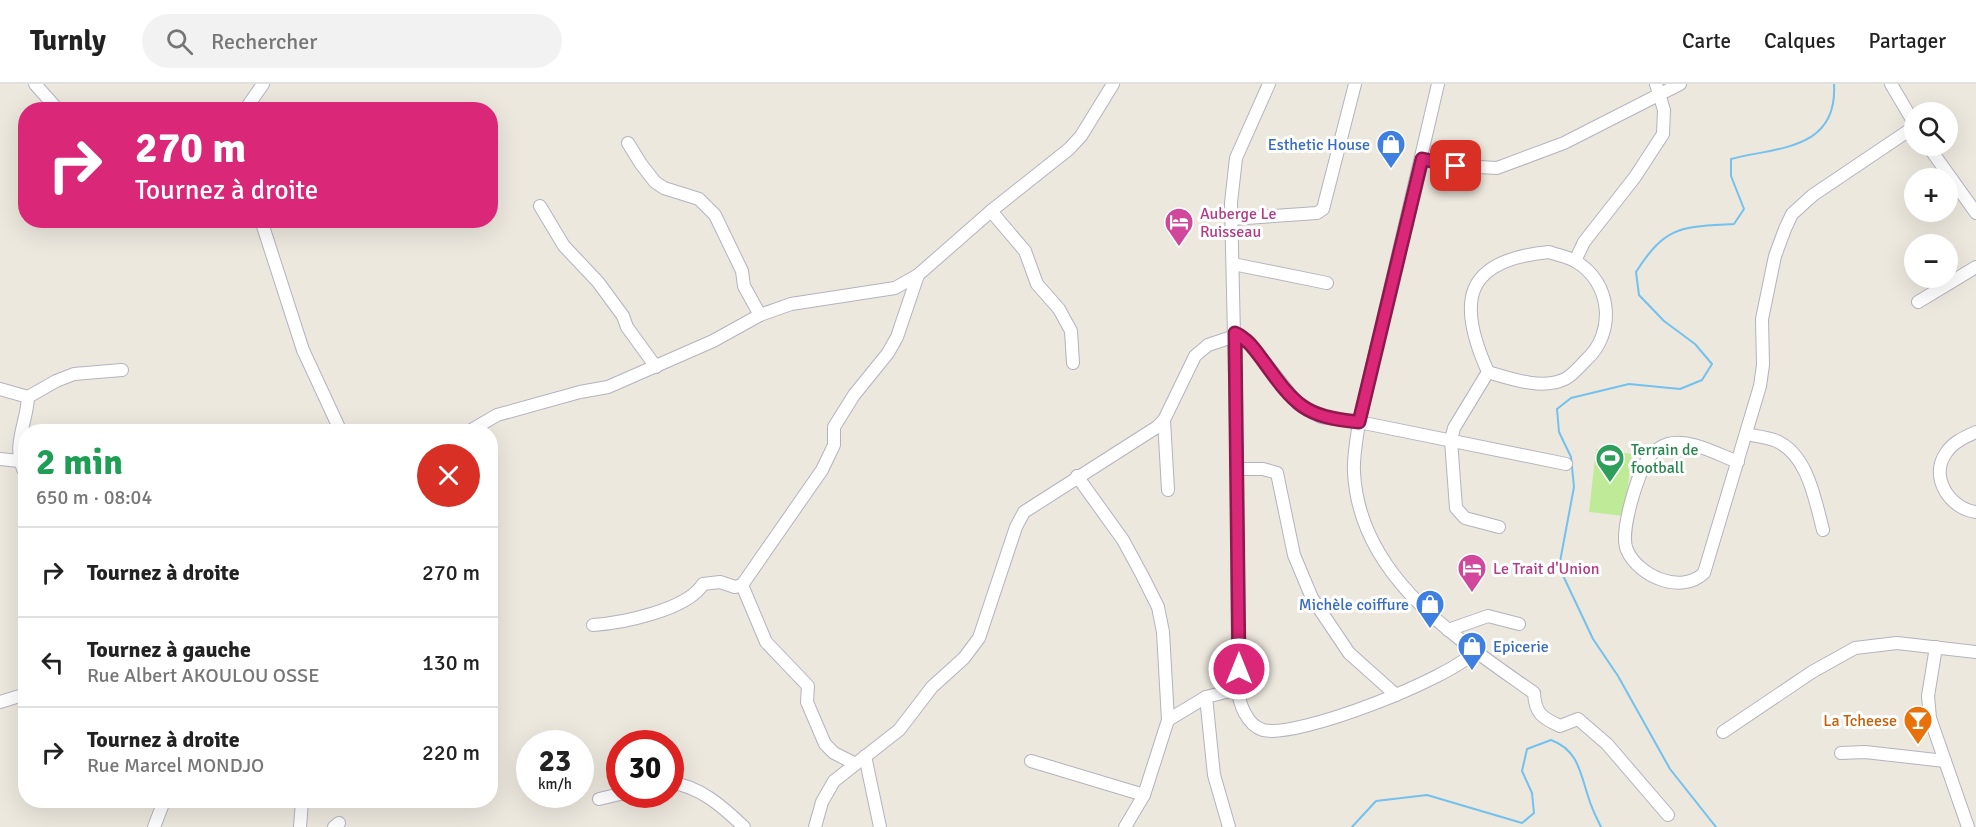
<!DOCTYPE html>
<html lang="fr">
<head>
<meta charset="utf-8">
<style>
  :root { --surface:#fff; --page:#f2f2f2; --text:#222; --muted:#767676; --line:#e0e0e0 }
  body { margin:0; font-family:Signika,sans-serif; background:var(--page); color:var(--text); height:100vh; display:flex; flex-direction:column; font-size:22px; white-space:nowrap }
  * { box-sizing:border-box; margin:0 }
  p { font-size:20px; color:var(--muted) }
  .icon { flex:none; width:33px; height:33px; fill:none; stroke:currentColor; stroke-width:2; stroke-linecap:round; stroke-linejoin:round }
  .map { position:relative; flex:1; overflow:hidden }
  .drawer { position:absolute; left:18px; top:340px; width:480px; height:384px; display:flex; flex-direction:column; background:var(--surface); border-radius:24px; box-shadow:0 6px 24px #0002 }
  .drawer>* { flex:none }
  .hud { position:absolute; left:18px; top:18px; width:480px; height:126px; border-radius:24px; box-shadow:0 6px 24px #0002; background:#db2777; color:#fff; overflow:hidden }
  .controls { position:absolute; left:1904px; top:18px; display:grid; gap:12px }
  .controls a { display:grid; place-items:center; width:54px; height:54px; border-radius:50%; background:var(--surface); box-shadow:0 6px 24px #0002; font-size:30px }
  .speed { position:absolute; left:516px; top:646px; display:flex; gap:12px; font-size:30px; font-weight:700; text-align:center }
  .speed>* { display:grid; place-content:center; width:78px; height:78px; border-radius:50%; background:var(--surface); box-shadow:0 6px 24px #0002; line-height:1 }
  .speed small { font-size:15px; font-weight:400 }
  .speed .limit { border:9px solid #d22; background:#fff; color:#111 }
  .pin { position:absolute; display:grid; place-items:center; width:51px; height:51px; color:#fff; margin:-26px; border-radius:12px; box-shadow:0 3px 9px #0006 }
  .me { position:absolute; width:66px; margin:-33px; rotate:0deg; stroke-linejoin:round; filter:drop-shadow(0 0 4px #0008) }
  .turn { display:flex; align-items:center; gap:21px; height:126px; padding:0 18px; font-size:27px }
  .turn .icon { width:78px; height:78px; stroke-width:2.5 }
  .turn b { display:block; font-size:42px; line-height:51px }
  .round { display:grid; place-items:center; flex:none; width:63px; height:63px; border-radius:32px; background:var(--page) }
  .headline { display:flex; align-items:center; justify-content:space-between; height:102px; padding:0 18px }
  h1 { font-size:36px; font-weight:700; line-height:45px; color:#1e9e55 }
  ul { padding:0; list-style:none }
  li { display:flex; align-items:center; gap:18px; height:90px; padding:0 18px; border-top:2px solid var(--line) }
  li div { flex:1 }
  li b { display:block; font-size:22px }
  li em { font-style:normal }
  header { display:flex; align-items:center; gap:36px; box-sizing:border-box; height:84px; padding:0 30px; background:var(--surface); border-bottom:2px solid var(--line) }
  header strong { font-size:28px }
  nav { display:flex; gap:33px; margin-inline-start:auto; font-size:21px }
  .search { width:420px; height:54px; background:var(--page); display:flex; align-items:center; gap:15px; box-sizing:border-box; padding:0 21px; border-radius:33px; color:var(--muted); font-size:22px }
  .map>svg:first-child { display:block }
  .pitch { fill:#bfea97 }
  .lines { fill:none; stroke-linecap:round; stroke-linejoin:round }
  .stream { stroke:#72c1ee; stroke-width:2 }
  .minor-casing { stroke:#b2b3bf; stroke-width:14 }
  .minor { stroke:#fff; stroke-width:12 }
  .route-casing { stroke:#8e194d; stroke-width:15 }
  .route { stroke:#db2777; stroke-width:10 }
  .labels { text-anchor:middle; stroke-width:6; stroke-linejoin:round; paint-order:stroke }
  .shop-label { font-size:16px; fill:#366cbe; stroke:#fff; text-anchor:end }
  .hotel-label { font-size:16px; fill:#b23c85; stroke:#fff; text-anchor:start }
  .leisure-label { font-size:16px; fill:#27864d; stroke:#fff; text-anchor:start }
  .food-label { font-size:16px; fill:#c56008; stroke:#fff; text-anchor:end }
</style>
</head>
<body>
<header>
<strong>Turnly</strong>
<div class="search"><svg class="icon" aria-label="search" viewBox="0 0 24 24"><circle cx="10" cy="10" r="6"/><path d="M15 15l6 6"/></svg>Rechercher</div>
<nav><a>Carte</a><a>Calques</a><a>Partager</a></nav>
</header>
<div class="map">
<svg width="1976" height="743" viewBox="0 0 1976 743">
  <rect width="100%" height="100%" fill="#ede8de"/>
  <path class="pitch" d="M1596,365L1632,370L1624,432L1589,428Z"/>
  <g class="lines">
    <g class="stream">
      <path d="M1352,743L1376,717L1427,711L1522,739L1534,729L1532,709L1522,687L1527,665L1551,656C1578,666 1580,688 1588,712C1591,723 1596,733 1601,743"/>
      <path d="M1716,743L1670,685L1618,592L1593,555L1559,483L1574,403L1571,373L1559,348L1557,325L1571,314L1629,300L1680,305L1702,296L1712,280L1695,260L1664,237L1639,211L1636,188C1666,141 1681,143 1734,140L1744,125L1731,92V75C1776,63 1838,67 1834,0"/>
    </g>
    <g class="minor-casing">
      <g id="minor">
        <path d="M35,0L58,26"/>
        <path d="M1269,0L1236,74L1231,119L1237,385L1238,605C1239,620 1247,641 1263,646C1297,655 1452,594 1475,567"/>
        <path d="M1438,0L1359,338C1357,354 1353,372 1354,388C1359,493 1458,555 1534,609C1535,629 1542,634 1560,642L1578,635L1607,660L1668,731"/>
        <path d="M1891,0L1914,39"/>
        <path d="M245,26L263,0"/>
        <path d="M628,59L641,80L655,98L664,104L699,115L715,131L742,187L744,202L760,231"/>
        <path d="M1928,62L1976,129"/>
        <path d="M1422,75L1444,81L1497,84L1564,59L1680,0"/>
        <path d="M540,122L564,162L598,198L623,232L627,243L656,283"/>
        <path d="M991,127L1025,167L1037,200L1059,225L1071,247L1073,279"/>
        <path d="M1231,135L1317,129L1323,125L1355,0"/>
        <path d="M261,136L303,266L341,348"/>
        <path d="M1549,168C1557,171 1568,173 1575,177C1612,198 1616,249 1586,276C1580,282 1573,291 1565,295C1542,306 1512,295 1488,288C1456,217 1464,176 1549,168Z"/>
        <path d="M1575,177L1584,158L1635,93L1663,50L1664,26L1656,0"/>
        <path d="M1233,180L1327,199"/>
        <path d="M1918,218L1976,183"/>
        <path d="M1235,249L1248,257L1298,320L1321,333L1359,338L1566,380"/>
        <path d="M1488,288L1454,344L1451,356L1456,424L1465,434L1499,443"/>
        <path d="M0,305L28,313"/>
        <path d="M1164,336L1168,406"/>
        <path d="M468,348L497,331L580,308L608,303L713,257L760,231L791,220L895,204L918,191L991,127L1069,65L1081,52L1113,0"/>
        <path d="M1976,348C1965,353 1953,358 1946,369C1929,393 1950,425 1976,428"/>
        <path d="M1746,350C1755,352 1765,353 1774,356C1807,368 1815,415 1823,446"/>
        <path d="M0,375L19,377"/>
        <path d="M1738,378C1719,371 1689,354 1668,360C1661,362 1653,368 1649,373C1638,388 1619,449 1627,466C1638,492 1681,511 1704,489L1760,302L1763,281L1762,235L1775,172L1785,145L1792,130L1813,111L1914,43"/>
        <path d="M1237,385H1263L1277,389L1294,471L1312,514L1349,569L1396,611"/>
        <path d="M26,391C10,364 27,340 28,313L56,297L74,290L122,286"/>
        <path d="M1077,392L1123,456L1142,491L1158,523L1163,548L1168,636L1144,711L1125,743"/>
        <path d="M742,501L766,558L808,602L807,618L825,660L834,669L854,679"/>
        <path d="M593,541C622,539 687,526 703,500L720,498L735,503L742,501L822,386L834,361V343L854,311L888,269L897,253L918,191"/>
        <path d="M1448,546L1488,532L1519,540"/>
        <path d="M1936,563L1928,612L1930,634L1968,743"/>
        <path d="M1206,613L1214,691L1229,743"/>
        <path d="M0,618L26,610"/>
        <path d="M1168,636L1206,613L1238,605"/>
        <path d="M1723,648L1812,588L1855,564L1897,559L1976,568"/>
        <path d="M1841,669L1865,668L1945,677"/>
        <path d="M865,672L880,743"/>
        <path d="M1031,677L1144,711"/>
        <path d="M670,699C699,701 724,724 744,743"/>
        <path d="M599,715L620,710"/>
        <path d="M154,743L164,717"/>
        <path d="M300,743L302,717"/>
        <path d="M334,743L339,739"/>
        <path d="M815,743L822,718L834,697L899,646L932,603L964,574L979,554L1016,443L1024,428L1157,343L1164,336L1195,272L1208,261L1235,252"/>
      </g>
    </g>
    <use href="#minor" class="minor"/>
  </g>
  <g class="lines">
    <g class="route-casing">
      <path id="route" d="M1239,585L1235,249C1248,255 1255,266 1264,278C1295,321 1304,333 1359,338L1422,75L1456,82"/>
    </g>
    <use href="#route" class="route"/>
  </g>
  <defs>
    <g id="shop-pin" transform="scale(1.5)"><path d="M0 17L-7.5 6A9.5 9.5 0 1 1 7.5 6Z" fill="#3f7fe0" stroke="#fff"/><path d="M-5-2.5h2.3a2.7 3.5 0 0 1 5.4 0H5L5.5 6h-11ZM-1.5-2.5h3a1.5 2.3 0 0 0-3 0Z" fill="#fff"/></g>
    <g id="hotel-pin" transform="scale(1.5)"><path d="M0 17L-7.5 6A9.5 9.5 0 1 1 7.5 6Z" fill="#d1479c" stroke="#fff"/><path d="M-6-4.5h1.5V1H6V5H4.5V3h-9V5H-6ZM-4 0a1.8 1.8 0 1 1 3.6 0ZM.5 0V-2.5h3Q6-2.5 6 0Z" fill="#fff"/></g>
    <g id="stadium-pin" transform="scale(1.5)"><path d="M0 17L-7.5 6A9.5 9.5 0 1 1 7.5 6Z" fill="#2e9e5b" stroke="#fff"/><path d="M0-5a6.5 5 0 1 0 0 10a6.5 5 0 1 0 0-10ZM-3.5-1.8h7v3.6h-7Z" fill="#fff"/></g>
    <g id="bar-pin" transform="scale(1.5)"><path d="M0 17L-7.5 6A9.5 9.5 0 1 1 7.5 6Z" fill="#e8710a" stroke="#fff"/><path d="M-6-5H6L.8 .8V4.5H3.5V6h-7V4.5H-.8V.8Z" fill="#fff"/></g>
  </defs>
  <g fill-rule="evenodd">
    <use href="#shop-pin" x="1391" y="60"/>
    <use href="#hotel-pin" x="1179" y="138"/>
    <use href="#stadium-pin" x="1610" y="374"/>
    <use href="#hotel-pin" x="1472" y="484"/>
    <use href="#shop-pin" x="1430" y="520"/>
    <use href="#shop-pin" x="1472" y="562"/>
    <use href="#bar-pin" x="1918" y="636"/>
  </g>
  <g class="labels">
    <g class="shop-label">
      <text x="1370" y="66">Esthetic House</text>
      <text x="1409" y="526">Michèle coiffure</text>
      <text x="1493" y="568" text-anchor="start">Epicerie</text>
    </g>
    <g class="hotel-label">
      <text x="1200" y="135">Auberge Le<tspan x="1200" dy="18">Ruisseau</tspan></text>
      <text x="1493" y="490">Le Trait d'Union</text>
    </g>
    <g class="leisure-label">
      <text x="1631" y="371">Terrain de<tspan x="1631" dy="18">football</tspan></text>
    </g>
    <g class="food-label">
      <text x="1897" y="642">La Tcheese</text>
    </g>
  </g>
</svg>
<div class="controls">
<a><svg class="icon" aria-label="search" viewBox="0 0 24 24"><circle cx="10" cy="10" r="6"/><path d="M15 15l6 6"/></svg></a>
<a>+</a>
<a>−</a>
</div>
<div class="speed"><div>23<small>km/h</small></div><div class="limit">30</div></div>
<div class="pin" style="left:1456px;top:82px;background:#d93025"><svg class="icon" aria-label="arrive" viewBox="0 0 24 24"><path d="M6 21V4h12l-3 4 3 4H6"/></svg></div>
<svg class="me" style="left:1239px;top:585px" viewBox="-20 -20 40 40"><circle r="17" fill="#db2777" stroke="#fff" stroke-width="3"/><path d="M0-11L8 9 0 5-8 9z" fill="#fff"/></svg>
<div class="hud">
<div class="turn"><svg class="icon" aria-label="right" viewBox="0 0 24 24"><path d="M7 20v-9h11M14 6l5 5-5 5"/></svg><div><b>270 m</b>Tournez à droite</div></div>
</div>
<section class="drawer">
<div class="headline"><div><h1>2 min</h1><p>650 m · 08:04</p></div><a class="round" style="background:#d93025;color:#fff"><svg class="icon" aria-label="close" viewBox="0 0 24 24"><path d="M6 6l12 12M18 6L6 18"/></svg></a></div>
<ul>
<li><svg class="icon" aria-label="right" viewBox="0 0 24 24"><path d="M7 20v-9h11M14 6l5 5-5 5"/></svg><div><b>Tournez à droite</b></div><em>270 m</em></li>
<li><svg class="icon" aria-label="left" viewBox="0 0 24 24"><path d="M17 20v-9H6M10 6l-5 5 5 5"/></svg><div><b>Tournez à gauche</b><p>Rue Albert AKOULOU OSSE</p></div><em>130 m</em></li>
<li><svg class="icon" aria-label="right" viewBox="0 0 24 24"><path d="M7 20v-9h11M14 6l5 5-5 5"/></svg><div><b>Tournez à droite</b><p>Rue Marcel MONDJO</p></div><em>220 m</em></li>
</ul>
</section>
</div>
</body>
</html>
